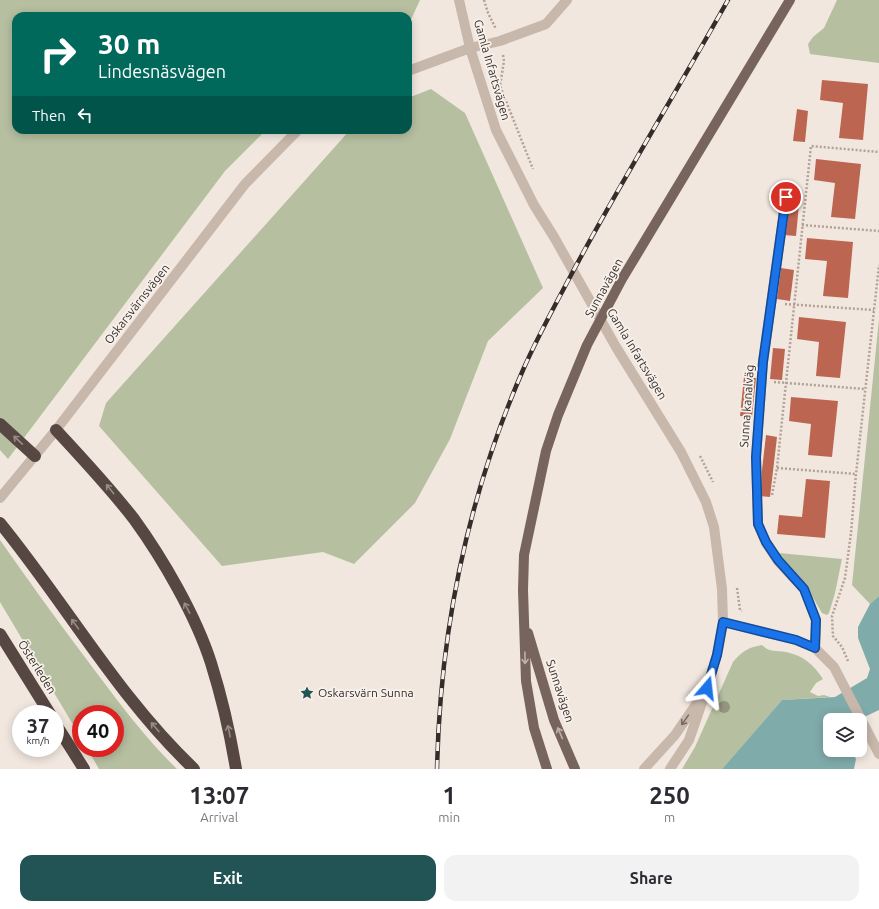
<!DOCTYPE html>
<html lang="en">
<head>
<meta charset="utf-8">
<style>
  :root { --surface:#fff; --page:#f2f2f3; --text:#2b2b33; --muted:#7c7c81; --accent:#235455 }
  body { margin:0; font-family:Ubuntu,sans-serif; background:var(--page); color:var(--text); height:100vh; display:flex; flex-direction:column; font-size:15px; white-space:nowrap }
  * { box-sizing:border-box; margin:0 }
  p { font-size:13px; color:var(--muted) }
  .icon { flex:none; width:22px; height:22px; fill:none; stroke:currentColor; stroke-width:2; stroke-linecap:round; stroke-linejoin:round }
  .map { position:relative; height:769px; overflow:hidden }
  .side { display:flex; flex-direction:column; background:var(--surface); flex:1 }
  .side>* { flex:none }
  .banner { position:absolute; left:12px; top:12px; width:400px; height:122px; border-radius:12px; box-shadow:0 2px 10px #0003; background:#00695c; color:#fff; overflow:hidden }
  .fabs { position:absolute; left:823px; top:713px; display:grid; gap:8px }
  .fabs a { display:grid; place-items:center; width:44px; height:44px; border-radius:8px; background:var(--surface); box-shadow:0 2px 10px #0003; font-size:20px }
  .speed { position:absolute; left:12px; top:705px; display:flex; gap:8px; font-size:20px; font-weight:700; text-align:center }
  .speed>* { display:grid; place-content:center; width:52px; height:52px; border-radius:50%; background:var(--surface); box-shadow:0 2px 10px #0003; line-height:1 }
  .speed small { font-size:10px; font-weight:400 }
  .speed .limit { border:6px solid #d22; background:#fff; color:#111 }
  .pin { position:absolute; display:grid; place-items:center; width:34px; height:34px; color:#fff; margin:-17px; border:2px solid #fff; border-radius:50%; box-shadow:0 1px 4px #0007 }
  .me { position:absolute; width:44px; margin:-22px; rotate:17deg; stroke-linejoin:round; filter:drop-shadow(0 0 3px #0008) }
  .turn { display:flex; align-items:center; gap:14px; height:84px; padding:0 20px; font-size:18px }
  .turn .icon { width:52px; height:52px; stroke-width:2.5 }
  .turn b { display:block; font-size:28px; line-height:34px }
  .then { display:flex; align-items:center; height:38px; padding:0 20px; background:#0003; gap:8px; font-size:15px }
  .eta { display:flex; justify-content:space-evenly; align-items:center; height:68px; text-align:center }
  .eta b { font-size:24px; font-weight:700; line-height:28px }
  .action { display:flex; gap:8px; margin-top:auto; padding:8px 20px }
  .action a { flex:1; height:46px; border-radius:12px; background:var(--accent); color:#fff; font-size:16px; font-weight:700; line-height:46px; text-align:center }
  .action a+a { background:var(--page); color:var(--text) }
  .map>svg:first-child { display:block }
  .green { fill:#b6bfa0 }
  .water { fill:#80abab }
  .building { fill:#bc6652 }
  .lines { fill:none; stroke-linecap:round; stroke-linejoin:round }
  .path { stroke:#b4a196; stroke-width:2.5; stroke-dasharray:2 2; stroke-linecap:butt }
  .minor { stroke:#c8b7ab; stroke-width:10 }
  .major { stroke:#77645c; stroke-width:10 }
  .highway { stroke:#574742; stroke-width:12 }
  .rail-casing { stroke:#362d2a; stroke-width:4.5 }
  .rail { stroke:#f8f1eb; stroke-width:3; stroke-dasharray:9; stroke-linecap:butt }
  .tree { fill:#94967f }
  .oneway { stroke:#978b86 }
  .oneway2 { stroke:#beb2ab }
  .oneway3 { stroke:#786b64 }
  .route-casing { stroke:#114b97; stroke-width:10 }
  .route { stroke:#1a73e8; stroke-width:7 }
  .labels { text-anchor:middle; stroke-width:3.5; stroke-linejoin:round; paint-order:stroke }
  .street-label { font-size:12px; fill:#362d2a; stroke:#f8f1eb }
  .poi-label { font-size:12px; fill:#362d2a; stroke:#f8f1eb; text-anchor:start }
</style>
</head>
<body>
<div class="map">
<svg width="879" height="769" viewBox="0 0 879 769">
  <rect width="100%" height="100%" fill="#f1e7df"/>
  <g class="green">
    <path d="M0,0H420L408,26V16H16V130H266L225,171L8,459L0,450Z"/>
    <path d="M837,0H879V63L810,54L808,44L813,37L824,28Z"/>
    <path d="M431,89L465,113L543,288L488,341L450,439L415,503L354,564L323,552L222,566L99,426L106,403L350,130H408V98Z"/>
    <path d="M879,319V596L870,604L852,585Z"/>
    <path d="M0,540C32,586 65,631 99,676C123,708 148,741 177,769H99L87,748H115V714H81V738L0,602Z"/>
    <path d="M779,553L842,559L835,593L829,613L827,615L822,613L805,584L780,558Z"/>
    <path d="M762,645C770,653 776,650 786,652C804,656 813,664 823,679L816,683L810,692L818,696L824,695L830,697L782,700L722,769H682L695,747L733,662C741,652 749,647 762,645Z"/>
  </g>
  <path class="water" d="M879,596V710L858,720H830V750H851L856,759L854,769H722L782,700L835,697L867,678L870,669L858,638V627L870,604Z"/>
  <g class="building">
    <path d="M822,80L868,84L863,140L839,138L843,103L820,100Z"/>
    <path d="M797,109L808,111L805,142L793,141Z"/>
    <path d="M816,159L861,164L855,219L831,217L835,183L814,180Z"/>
    <path d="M787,203L799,204L796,236L784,235Z"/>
    <path d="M807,238L853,242L848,298L823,296L827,261L805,259Z"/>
    <path d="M781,268L794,270L790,301L777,299Z"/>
    <path d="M799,317L846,322L840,378L816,376L819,342L797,339Z"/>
    <path d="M773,348L785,349L782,380L770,379Z"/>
    <path d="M744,377L756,378L752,417L740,416Z"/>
    <path d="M791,397L838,401L832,457L808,455L811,424L789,421Z"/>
    <path d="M766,435L777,437L770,497L759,496Z"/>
    <path d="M806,479L830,481L825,538L777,534L779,515L802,517Z"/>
  </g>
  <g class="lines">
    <g class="path">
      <path d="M484,0L488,13L496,29"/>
      <path d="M503,55L504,61L500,86L533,169"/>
      <path d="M802,225L879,231"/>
      <path d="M785,304L874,310"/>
      <path d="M774,382L865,389"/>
      <path d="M700,456L713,482"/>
      <path d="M777,468L856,474"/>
      <path d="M772,495L777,468L811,146L879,152"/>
      <path d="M737,588L740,610L742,611"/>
      <path d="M848,661L842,647L833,636L832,616L845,578L851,533L856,474L879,265"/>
    </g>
    <g class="minor">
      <path d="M459,0L470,48L496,130L534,205L554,237L616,347L681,452L706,502L714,527L722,589L723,622L717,655L707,688L689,740L670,769"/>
      <path d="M408,71L470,48L500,41L546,24L567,0"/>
      <path d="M786,197L763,361L756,457L758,524L766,543L778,561L804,589L816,620L815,648"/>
      <path d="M0,498L56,430L245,184L298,130"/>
      <path d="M723,622L796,640L815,648L834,667L879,754"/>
      <path d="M644,769L675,735L699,700"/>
    </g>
    <g class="major">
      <path d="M528,633L554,720L575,769"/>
      <path d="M547,769L534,728L526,681L523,590L524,555L546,451L558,415L587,345L622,279L790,0"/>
    </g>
    <g class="highway">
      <path d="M0,424L35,456"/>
      <path d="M56,430C83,459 110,488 134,519C163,559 196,616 211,663C222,698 230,733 236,769"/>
      <path d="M0,523C66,604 118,697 194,769"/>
      <path d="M0,634L50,714"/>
      <path d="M55,723L84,769"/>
    </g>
    <g class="rail-casing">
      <path id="rail" d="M437,769C440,632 468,496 523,370C537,338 554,307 570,277C620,183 676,93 728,0"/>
    </g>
    <use href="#rail" class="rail"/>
  </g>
  <circle class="tree" cx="724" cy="707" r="6"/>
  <defs><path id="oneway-shaft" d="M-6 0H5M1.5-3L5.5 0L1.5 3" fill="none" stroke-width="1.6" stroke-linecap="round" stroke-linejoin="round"/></defs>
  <g class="oneway">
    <use href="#oneway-shaft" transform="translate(18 440) rotate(-137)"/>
    <use href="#oneway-shaft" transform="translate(110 489) rotate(-129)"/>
    <use href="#oneway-shaft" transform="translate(187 608) rotate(-118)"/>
    <use href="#oneway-shaft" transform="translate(75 624) rotate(-126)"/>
    <use href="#oneway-shaft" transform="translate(155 727) rotate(-131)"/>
    <use href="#oneway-shaft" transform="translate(229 731) rotate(-101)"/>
  </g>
  <g class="oneway2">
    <use href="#oneway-shaft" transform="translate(525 658) rotate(89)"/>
    <use href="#oneway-shaft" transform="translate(560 733) rotate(-113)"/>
  </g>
  <use class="oneway3" href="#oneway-shaft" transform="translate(685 720) rotate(125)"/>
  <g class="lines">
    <g class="route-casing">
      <path id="route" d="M707,688L717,655L723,622L796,640L815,648L816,620L804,589L778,560L766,542L758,524L756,457L763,362L786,197"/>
    </g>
    <use href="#route" class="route"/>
  </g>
  <defs>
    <g id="sight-bare" transform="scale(1.08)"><path d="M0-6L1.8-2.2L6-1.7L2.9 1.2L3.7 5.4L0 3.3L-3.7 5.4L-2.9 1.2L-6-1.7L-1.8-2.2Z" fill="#235455" stroke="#f8f1eb" stroke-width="2.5" paint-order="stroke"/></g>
  </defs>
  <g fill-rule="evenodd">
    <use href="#sight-bare" x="307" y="693"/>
  </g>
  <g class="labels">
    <g class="street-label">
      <text transform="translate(492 70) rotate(74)" y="4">Gamla Infartsvägen</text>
      <text transform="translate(604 288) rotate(-61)" y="4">Sunnavägen</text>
      <text transform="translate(137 304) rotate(-52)" y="4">Oskarsvärnsvägen</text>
      <text transform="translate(637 354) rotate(59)" y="4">Gamla Infartsvägen</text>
      <text transform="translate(747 406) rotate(-86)" y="4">Sunna kanalväg</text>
      <text transform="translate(37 667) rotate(58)" y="4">Österleden</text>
      <text transform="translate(560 691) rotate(72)" y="4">Sunnavägen</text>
    </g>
    <g class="poi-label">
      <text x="318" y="697">Oskarsvärn Sunna</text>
    </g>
  </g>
</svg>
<div class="fabs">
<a><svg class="icon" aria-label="layers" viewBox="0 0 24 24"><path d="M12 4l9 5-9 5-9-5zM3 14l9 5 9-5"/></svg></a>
</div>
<div class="speed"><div>37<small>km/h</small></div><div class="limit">40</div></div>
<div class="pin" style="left:786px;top:197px;background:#d93025"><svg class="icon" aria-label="arrive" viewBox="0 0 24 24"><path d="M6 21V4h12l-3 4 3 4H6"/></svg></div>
<svg class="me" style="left:707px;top:688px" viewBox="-20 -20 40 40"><path d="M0-17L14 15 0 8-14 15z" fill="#1a73e8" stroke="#fff" stroke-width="4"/></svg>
<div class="banner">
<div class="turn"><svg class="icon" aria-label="right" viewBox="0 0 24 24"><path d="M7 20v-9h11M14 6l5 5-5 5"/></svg><div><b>30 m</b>Lindesnäsvägen</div></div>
<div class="then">Then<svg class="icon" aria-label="left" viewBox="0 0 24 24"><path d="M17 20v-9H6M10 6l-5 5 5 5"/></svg></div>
</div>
</div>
<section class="side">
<div class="eta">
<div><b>13:07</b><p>Arrival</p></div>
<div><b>1</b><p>min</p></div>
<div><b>250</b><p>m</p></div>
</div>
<div class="action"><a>Exit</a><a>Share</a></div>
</section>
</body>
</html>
